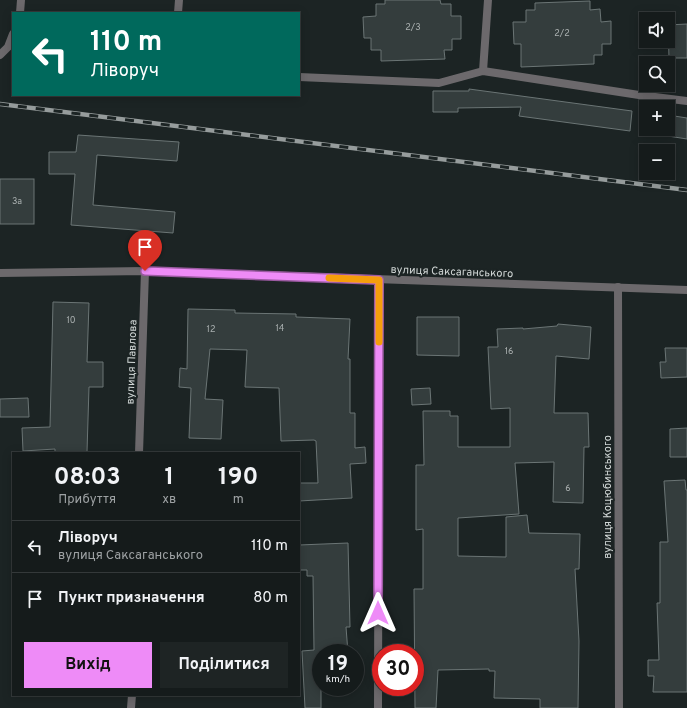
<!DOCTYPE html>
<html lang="uk">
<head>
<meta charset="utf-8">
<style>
  :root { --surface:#151b1b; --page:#1e2424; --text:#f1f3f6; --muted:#9da1a3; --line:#34393a; --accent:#ee8bf7 }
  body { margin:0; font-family:Overpass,sans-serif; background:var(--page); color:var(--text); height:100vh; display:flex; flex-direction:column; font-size:15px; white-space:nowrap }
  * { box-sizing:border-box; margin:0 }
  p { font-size:13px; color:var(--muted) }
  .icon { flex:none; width:22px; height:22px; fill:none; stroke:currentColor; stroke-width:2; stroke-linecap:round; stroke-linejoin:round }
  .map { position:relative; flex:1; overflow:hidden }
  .sheet { position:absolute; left:12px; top:452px; width:288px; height:244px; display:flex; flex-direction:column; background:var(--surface); border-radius:0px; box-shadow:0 2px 10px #0003,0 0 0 1px var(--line) }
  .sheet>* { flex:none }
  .hud { position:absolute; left:12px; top:12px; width:288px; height:84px; border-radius:0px; box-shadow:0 2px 10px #0003,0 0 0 1px var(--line); background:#00695c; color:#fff; overflow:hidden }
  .tools { position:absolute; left:639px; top:12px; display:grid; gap:8px }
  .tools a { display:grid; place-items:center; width:36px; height:36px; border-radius:0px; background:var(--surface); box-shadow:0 2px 10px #0003,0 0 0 1px var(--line); font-size:20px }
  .speed { position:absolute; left:312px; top:644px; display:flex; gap:8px; font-size:20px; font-weight:700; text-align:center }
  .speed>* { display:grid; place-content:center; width:52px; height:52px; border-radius:50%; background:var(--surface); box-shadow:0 2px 10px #0003,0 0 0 1px var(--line); line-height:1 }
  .speed small { font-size:10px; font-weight:400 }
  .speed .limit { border:6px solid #d22; background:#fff; color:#111 }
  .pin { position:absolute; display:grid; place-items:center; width:34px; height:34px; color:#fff; margin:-41px -17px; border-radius:50% 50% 50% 0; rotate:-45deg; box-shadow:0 0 4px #0007 }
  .pin .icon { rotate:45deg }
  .me { position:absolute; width:44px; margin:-22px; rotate:0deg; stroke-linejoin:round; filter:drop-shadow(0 0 3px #0008) }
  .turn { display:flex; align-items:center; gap:14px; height:84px; padding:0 12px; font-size:18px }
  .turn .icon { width:52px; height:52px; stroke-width:2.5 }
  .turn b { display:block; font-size:28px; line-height:34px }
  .eta { display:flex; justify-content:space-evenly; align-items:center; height:68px; text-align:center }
  .eta b { font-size:24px; font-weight:700; line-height:28px }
  .primary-button { display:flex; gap:8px; margin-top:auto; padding:8px 12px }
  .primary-button a { flex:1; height:46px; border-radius:0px; background:var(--accent); color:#111; font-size:16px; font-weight:700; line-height:46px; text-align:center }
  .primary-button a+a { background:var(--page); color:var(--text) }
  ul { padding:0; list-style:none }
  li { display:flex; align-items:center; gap:12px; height:52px; padding:0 12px; border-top:1px solid var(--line) }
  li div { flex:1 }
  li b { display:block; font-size:15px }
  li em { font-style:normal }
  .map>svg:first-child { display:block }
  .building { fill:#343d3d; stroke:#6b7575 }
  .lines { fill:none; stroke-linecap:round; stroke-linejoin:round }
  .service { stroke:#6c696c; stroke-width:8 }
  .minor { stroke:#6c696c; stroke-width:8 }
  .rail-casing { stroke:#969c9c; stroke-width:4.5 }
  .rail { stroke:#1c2424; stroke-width:3; stroke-dasharray:9; stroke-linecap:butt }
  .route-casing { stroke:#9b5aa1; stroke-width:10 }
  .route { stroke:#ee8bf7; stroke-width:7 }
  .slow { stroke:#f59e0b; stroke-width:7 }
  .labels { text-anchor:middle; stroke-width:4; stroke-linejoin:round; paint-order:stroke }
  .number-label { font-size:9px; fill:#aab0b0 }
  .street-label { font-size:11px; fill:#d1d7d6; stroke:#1c2424 }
</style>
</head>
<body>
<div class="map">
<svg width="687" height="708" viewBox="0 0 687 708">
  <rect width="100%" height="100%" fill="#1c2424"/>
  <g class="building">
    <path d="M385,0H440L441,4H451V16H461V39H452V50H444L445,59L381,61V50H371V38H364L363,17L376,16V4H385Z"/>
    <path d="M590,1V10L600,9L601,22L611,21V44H602V55H594V64L521,67V44H514L513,22H526V10H535V3Z"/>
    <path d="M687,24V58H669L668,25Z"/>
    <path d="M469,89L632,111L630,131L519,116L521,107L458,108V112H433V91H469Z"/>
    <path d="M668,115L687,118V139L668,136Z"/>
    <path d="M78,135L179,142L177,161L97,155L93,205L175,212L173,233L71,225L75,174H49V152H76Z"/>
    <rect x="0" y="179" width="34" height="45"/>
    <path d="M53,302L89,303L87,362H103V387H89L87,452H55V449L23,451L22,428L50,427Z"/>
    <path d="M188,309L235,310V313L296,314V317L350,319L348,359H350V413H355V448L365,447L366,463L350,464L352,498L299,501V483H318L316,441L314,440L281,441L279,388L245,387L247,350L210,349L205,399L223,400L221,439L189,438L191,388L179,387L180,368L187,369Z"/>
    <path d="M417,317H459V356L417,355Z"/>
    <path d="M558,324L591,327L589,359L556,356L554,413H588L589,447H584L583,503L553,502L554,462L515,463L519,514L458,518V556L506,557V517L527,515L529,533L580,534L579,569H575L579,641L578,708H540V699L494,698L495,671H489V669L438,670L436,708H415L414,589H423V529L416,530V465H424L423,411H450V416H458V447H510V408L491,409L488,347H498L497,329L523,328V329L557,326Z"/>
    <path d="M665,348H687V377L661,378L660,362H666Z"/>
    <path d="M430,388L431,404L412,405L411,389Z"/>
    <path d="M28,398L29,417H0V399Z"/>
    <path d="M687,428V457H670V429Z"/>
    <path d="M685,480L686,490H687V692H653L654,676H648V660H659L657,603H660V542H668L664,481Z"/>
    <path d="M348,543L350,627H346L348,653H321V708H305L302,651L314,650L313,576H307V570H299V545Z"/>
  </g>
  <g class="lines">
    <g class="service">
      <path d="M20,13L21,0"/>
      <path d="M178,13L179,0"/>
      <path d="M0,55L8,47L13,34"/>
      <path d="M483,71L488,0"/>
      <path d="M299,77L439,83L483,71L639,95L687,101"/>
    </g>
    <g class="minor">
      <path d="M0,273L145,271L687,290"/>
      <path d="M618,287L619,708"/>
      <path d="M139,453L145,271"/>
      <path d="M131,708L132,695"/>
      <path d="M378,708L379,280"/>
    </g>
    <g class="rail-casing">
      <path id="rail" d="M0,104L687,190"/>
    </g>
    <use href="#rail" class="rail"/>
  </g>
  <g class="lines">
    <g class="route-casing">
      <path id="route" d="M145,271L379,280L378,613"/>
    </g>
    <use href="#route" class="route"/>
    <path class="slow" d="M329,278L379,280V342"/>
  </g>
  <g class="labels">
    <g class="number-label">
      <text x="413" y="30">2/3</text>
      <text x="562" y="36">2/2</text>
      <text x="17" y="204">3а</text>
      <text x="71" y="323">10</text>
      <text x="280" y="331">14</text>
      <text x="211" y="332">12</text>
      <text x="509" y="354">16</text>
      <text x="568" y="491">6</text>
    </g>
    <g class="street-label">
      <text transform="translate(452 271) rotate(2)" y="4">вулиця Саксаганського</text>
      <text transform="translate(131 362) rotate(-88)" y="4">вулиця Павлова</text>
      <text transform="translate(607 497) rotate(-90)" y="4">вулиця Коцюбинського</text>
    </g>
  </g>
</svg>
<div class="tools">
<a><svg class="icon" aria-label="sound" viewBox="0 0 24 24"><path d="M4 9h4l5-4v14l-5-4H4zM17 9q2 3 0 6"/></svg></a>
<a><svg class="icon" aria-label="search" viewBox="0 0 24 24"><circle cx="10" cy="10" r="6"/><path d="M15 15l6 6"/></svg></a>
<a>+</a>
<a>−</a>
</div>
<div class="speed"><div>19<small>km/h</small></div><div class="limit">30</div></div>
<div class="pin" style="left:145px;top:271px;background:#d93025"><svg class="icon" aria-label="arrive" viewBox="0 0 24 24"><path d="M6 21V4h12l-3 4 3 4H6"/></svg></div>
<svg class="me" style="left:378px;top:613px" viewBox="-20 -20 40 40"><path d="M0-17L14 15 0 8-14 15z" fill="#ee8bf7" stroke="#fff" stroke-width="4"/></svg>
<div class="hud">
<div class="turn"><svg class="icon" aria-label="left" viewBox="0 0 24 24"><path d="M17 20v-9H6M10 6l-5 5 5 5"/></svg><div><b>110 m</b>Ліворуч</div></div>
</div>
<section class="sheet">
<div class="eta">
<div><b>08:03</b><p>Прибуття</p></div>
<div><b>1</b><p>хв</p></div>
<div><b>190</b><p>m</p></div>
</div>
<ul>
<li><svg class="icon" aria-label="left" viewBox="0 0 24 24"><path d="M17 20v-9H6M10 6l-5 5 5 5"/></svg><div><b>Ліворуч</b><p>вулиця Саксаганського</p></div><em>110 m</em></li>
<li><svg class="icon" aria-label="arrive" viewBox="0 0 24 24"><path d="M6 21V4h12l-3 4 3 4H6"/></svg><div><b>Пункт призначення</b></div><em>80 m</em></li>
</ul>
<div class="primary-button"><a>Вихід</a><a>Поділитися</a></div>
</section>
</div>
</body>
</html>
